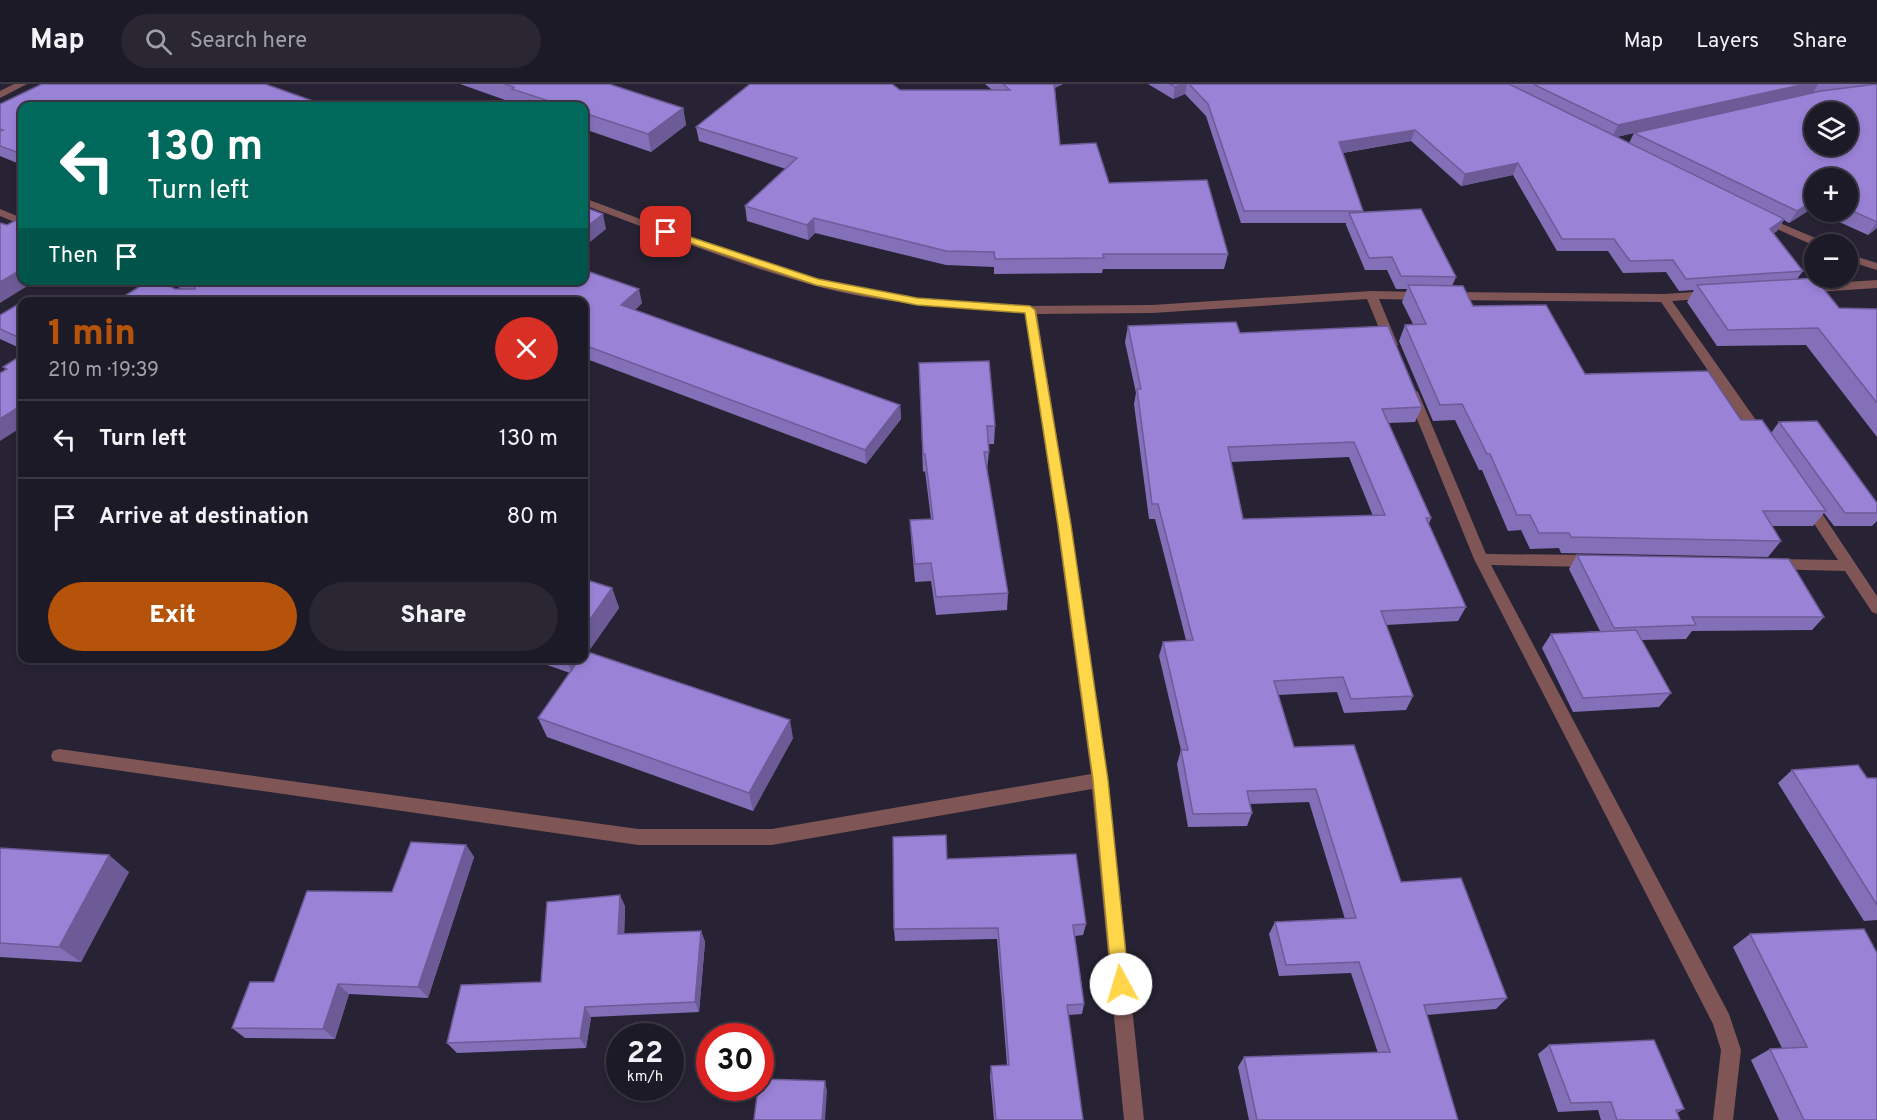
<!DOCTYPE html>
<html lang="en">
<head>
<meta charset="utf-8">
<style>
  :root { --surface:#1d1a27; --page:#2a2733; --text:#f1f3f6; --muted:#a0a1a7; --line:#3b3844; --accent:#b45309 }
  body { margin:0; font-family:Overpass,sans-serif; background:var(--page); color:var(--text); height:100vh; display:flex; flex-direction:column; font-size:22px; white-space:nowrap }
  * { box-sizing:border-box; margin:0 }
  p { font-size:20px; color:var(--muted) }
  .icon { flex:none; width:33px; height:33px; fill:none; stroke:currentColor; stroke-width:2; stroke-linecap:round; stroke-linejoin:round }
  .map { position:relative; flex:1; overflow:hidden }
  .sheet { position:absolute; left:18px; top:213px; width:570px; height:366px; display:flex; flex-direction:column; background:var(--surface); border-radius:12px; box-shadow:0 3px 9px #0003,0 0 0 2px var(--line) }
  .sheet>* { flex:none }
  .guide { position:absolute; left:18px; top:18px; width:570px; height:183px; border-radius:12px; box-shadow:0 3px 9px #0003,0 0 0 2px var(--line); background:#00695c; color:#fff; overflow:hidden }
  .tools { position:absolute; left:1804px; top:18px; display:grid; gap:12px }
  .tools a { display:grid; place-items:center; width:54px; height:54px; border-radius:50%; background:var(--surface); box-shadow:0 3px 9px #0003,0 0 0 2px var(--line); font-size:30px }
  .speed { position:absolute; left:606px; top:939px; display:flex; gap:12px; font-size:30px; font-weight:700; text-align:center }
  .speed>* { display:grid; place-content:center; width:78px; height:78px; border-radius:50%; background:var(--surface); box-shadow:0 3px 9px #0003,0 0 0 2px var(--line); line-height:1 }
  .speed small { font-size:15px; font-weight:400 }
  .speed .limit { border:9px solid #d22; background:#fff; color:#111 }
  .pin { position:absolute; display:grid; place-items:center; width:51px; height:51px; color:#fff; margin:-26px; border-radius:12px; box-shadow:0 3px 9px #0006 }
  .me { position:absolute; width:66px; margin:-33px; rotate:354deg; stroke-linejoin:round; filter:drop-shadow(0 0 4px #0008) }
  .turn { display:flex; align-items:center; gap:21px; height:126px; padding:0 30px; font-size:27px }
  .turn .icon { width:78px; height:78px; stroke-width:2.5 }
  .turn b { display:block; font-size:42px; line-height:51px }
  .then { display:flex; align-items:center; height:57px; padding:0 30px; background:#0003; gap:12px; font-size:22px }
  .round { display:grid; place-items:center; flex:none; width:63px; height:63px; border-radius:32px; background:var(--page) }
  .overview { display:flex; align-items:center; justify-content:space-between; height:102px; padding:0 30px }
  h1 { font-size:36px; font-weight:800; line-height:45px; color:var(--accent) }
  .cta { display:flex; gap:12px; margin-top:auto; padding:12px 30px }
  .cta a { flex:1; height:69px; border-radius:36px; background:var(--accent); color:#fff; font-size:24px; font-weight:800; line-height:69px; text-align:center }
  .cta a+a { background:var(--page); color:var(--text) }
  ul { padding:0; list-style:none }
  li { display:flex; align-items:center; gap:18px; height:78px; padding:0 30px; border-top:2px solid var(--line) }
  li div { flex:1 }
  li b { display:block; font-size:22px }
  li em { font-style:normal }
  header { display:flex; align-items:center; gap:36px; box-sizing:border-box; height:84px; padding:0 30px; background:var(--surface); border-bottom:2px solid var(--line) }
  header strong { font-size:28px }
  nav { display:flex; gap:33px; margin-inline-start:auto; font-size:21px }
  .search { width:420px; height:54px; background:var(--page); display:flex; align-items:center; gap:15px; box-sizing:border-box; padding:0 21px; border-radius:33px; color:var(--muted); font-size:22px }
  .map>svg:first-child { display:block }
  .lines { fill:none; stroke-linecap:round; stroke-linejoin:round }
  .minor { fill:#7f5655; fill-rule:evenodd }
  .wall { fill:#8470b9; fill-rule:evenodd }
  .shaded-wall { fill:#6c5b96 }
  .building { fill:#9a82d7; stroke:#6c5b96; stroke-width:1.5; fill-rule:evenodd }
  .route { fill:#ffd54a; stroke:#a68a30; stroke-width:1.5 }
</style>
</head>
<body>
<header>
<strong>Map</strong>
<div class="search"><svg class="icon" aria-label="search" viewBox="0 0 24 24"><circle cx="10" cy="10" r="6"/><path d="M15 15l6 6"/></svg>Search here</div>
<nav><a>Map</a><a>Layers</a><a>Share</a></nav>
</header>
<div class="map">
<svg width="1877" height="1036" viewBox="0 0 1877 1036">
  <rect width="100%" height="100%" fill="#272334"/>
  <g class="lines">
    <g class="minor">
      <path d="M14,0H27L0,14V7Z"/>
      <path d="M584,114L691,154L818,195L917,214L1030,222L1152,221L1371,207L1424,208L1430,212L1424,216L1379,215L1398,261L1392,265L1386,261L1367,215L1152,229L1037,230L1071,441L1108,696L1144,1036H1124L1092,705L772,761H638L53,677L51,672L53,667L59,665L638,745H772L1091,690L1057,441L1025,229C953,224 881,220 812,201C734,179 659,149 584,121Z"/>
      <path d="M0,125L22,134V141L0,132Z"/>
      <path d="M1763,132L1825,158L1827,160L1815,162L1759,137L1757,135Z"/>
      <path d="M1848,170L1877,179V186L1848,177Z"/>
      <path d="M1877,196V204L1802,209L1796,205L1802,201Z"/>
      <path d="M1709,207L1715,211L1713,214L1672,217L1765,349L1767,352L1765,355H1755L1661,218L1448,216L1442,212L1448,208L1664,210Z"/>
      <path d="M1412,304L1418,308L1486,470L1592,471L1597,473L1599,477L1597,481L1592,483L1491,481L1729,930L1741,966L1733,1036H1713L1721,966L1713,940L1474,475L1406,308Z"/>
      <path d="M1808,415L1813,416L1877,512V530L1872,528L1845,487L1767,485L1765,481L1767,477L1772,475L1838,476L1801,420Z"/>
    </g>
  </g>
  <g class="wall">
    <path d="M460,0H609L683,24L686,41L651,68L584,45V22H517L516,20Z"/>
    <path d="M985,0H1063L1055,4L1060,61L1109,99L1228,170L1224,185H1103L1102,189L994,190V183L946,181L815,149L808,156L747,137L745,122L786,85L699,57L696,43L900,6H992Z"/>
    <path d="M1148,0H1877V144L1868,151L1817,128H1848V94H1815V126L1811,125L1789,139L1784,136L1777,147L1773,150L1803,187L1797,195L1839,224L1877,225V353L1806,261L1717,262L1687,218L1694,206L1679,207L1666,188L1623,189L1608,167H1557L1513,91L1461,102L1411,57L1343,69L1363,128L1456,193L1452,202L1473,222L1585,290L1741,336L1771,349L1779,338L1877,419V437L1872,442H1834L1824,429L1813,442H1772L1781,457L1768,473L1561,469L1559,464L1530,465L1521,446L1508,447L1482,386H1479L1455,336L1433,337L1399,257L1405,241L1413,240L1402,218L1407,205H1396L1387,186H1365L1346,141V139H1241L1206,32L1185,10L1173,15ZM1634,49L1629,59L1616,53Z"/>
    <path d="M0,20L22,22V81L0,72Z"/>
    <path d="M172,196H584L642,219L635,226L900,321L901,335L866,380L584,274V218L175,205H182L174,201Z"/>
    <path d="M22,219V265L0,255V231Z"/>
    <path d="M1128,242L1240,249L1422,323L1415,338L1389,339L1431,434L1429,440L1466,523L1458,537L1386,541L1413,612L1406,626L1344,629L1337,608L1278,611L1294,663L1401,798L1507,914L1496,925L1427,931L1458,1036H1249L1238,983L1244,973L1378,969L1351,889L1279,892L1269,850L1275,838L1345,835L1309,718L1250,720L1252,729L1247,742L1188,743L1177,680L1181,666L1159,572L1163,558L1186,556L1155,435H1149L1134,320L1136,309L1125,258ZM1349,373L1373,432L1243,435L1231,378Z"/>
    <path d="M919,279L995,342L994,360H988L989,368L987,386L1008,509L1007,526L936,531L931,497L915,498L911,454L910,436L931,435L925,387L923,388Z"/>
    <path d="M1577,471L1824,533L1812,546L1692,547L1686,555L1641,556L1671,609L1659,623L1573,628L1542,564L1551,550L1600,547L1569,485Z"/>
    <path d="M612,504L619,524L588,568L793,654L753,727L547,653L538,634L570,589L527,574H584Z"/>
    <path d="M1792,686L1867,694H1877V836L1864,837L1778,699Z"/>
    <path d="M466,761L474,773L428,914L349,910L335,955L245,954L232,944L274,898L392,808Z"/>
    <path d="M0,764L129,788L81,878L0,873Z"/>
    <path d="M947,775L1086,840L1083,851L1075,852L1084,920L1082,930L1068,931L1083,1036H994L990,992L991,982L1007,981L997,855L895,857L894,845Z"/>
    <path d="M625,822L624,850L701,847L705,858L699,928L591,933L586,964L457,969L447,959L541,898Z"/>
    <path d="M1750,850L1877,1036H1779L1751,976L1770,965L1782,964L1733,863Z"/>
    <path d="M1549,961L1684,1025L1677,1029L1680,1036H1601L1598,1026L1558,1028L1538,970Z"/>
  </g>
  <g class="shaded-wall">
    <path d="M1053,0H1063L1052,5Z"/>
    <path d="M1183,0H1187L1185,10L1173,15L1175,3Z"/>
    <path d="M1805,0H1818L1813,9L1612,54L1618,41Z"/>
    <path d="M683,24L686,41L651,68L648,50Z"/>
    <path d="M1415,46L1411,57L1336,70L1339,58Z"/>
    <path d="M1518,79L1513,91L1461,102L1465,90Z"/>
    <path d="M1815,115V119L1811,125L1789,139L1797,127Z"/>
    <path d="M603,130L606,145L584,163V145Z"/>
    <path d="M814,134L815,149L808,156L807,141Z"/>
    <path d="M1784,135L1777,147L1762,157L1770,145Z"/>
    <path d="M1877,138V144L1868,151Z"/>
    <path d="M22,185V196H37L0,219V198Z"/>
    <path d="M639,205L642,219L625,235L621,221Z"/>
    <path d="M22,321V343L0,357V335Z"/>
    <path d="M900,321L901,335L866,380L865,366Z"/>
    <path d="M612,504L619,524L584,574V544Z"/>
    <path d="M566,574H583L572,590Z"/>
    <path d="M790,636L793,654L753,727L749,709Z"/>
    <path d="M466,761L474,773L428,914L418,903Z"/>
    <path d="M109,771L129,788L81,878L59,863Z"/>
    <path d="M620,811L625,822L624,861L618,850Z"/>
    <path d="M701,847L705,858L699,928L695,918Z"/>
    <path d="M338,900L349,910L335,955L323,945Z"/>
    <path d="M585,923L591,933L586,964L580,954Z"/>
    <path d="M825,997L827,1007L825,1036H822Z"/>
  </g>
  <g class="building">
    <path d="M42,0H265L327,22H22V70L0,62V47L3,46L0,45V20Z"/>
    <path d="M504,0H609L683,24L648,50L584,29V22H564L512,5L514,3Z"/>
    <path d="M750,0H892L900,6H1010L1003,0H1054L1060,61L1096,59L1109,99L1207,96L1228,170H1103L1104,174L995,175L994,168L946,167L814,134L807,141L745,122L797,74L696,43Z"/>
    <path d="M1170,0H1183L1175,3Z"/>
    <path d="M1189,0H1509L1784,135L1770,145L1803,187L1686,195L1673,176L1630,177L1614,155H1562L1518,79L1465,90L1415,46L1339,58L1363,127H1244L1208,20Z"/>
    <path d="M1533,0H1805L1618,41Z"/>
    <path d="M1877,0V138L1848,125V94H1815V115L1797,127L1634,49L1821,7ZM1815,28H1848V62H1815Z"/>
    <path d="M584,123L603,130L584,145Z"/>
    <path d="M1421,125L1456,193L1401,192L1392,173L1369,174L1349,129Z"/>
    <path d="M22,133V185L0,198V139L7,141Z"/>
    <path d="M584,186L639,205L621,221L900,321L865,366L584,261V218H115L150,196H159L175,205H195V201L185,196H584Z"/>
    <path d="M1815,194L1839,224L1877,225V319L1818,244L1728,246L1697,201Z"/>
    <path d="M1408,201L1463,202L1473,222L1546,221L1585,290L1708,287L1741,336H1762L1826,427H1763L1781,457L1571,453L1569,449H1539L1530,431H1517L1490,370H1487L1462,320L1440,321L1405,241L1426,240Z"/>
    <path d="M22,218V255L0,245V231Z"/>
    <path d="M1236,238L1240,249L1388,242L1422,323L1382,325L1431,434H1426L1466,523L1381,527L1413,612L1351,615L1343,593L1274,597L1294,663L1354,661L1401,798L1461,794L1507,914L1424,921L1458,1036H1257L1244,973L1390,968L1359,878L1286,881L1275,838L1356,834L1316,705L1247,707L1252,729L1193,730L1181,666H1188L1163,558L1193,556L1158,420H1152L1137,305H1141L1128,242ZM1354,358L1385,431L1243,435L1228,363Z"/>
    <path d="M22,271V321L0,335V289L7,285L3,283Z"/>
    <path d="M989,277L995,342H987L989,368H984L1008,509L936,513L931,479L915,480L910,436L933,435L925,370H923L919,279Z"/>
    <path d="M1817,337L1877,419V429H1845L1779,338Z"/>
    <path d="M1577,471L1789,475L1824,533H1692L1696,541L1614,544Z"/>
    <path d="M584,495L612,504L584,544Z"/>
    <path d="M1636,546L1671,609L1583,614L1551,550Z"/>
    <path d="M585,567L790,636L749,709L538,634L580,574H584V569Z"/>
    <path d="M1858,681L1867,694H1877V821L1792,686Z"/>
    <path d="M946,751L947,775L1076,770L1086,840L1073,841L1084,920L1067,921L1083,1036H996L991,982L1009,981L998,844L894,845L893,753Z"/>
    <path d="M411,758L466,761L418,903L338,900L323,945L232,944L250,898H274L307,807L392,808Z"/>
    <path d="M0,764L109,771L59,863L0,859Z"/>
    <path d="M620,811L618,850L701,847L695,918L585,923L580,954L447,959L461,901L541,898L547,818Z"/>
    <path d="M1864,845L1877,869V1036H1804L1770,965L1807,963L1750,850Z"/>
    <path d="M1654,956L1684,1025L1676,1026L1680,1036H1617L1611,1018L1571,1019L1549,961Z"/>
    <path d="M760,995L825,997L822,1036H754L758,1004H760Z"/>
  </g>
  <path class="route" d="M666,145L818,195L917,214L1030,222L1035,226L1071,441L1108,696L1129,900L1127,906L1121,908L1115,906L1112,900L1093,696L1058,441L1025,229L917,221L816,201L663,150V146Z"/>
</svg>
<div class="tools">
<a><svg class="icon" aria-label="layers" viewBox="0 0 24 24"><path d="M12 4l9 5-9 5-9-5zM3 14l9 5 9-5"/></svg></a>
<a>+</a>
<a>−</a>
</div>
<div class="speed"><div>22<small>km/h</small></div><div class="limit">30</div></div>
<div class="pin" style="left:666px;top:148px;background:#d93025"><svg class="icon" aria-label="arrive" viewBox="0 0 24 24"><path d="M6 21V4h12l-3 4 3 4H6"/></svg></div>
<svg class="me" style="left:1121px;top:900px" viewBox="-20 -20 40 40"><circle r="19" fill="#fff"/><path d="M0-13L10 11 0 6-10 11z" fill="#ffd54a"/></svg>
<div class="guide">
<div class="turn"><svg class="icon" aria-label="left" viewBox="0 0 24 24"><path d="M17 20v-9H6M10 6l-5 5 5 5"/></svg><div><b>130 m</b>Turn left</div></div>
<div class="then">Then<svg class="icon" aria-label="arrive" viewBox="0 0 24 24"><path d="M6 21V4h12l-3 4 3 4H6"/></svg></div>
</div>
<section class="sheet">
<div class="overview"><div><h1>1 min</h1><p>210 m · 19:39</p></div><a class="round" style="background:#d93025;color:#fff"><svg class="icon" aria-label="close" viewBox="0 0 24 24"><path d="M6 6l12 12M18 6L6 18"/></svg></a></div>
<ul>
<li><svg class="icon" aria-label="left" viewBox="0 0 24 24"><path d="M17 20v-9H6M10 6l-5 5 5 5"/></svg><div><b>Turn left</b></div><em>130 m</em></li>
<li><svg class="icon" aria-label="arrive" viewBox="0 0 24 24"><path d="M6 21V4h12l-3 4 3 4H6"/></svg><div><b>Arrive at destination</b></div><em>80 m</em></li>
</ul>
<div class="cta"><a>Exit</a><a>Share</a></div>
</section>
</div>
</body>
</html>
